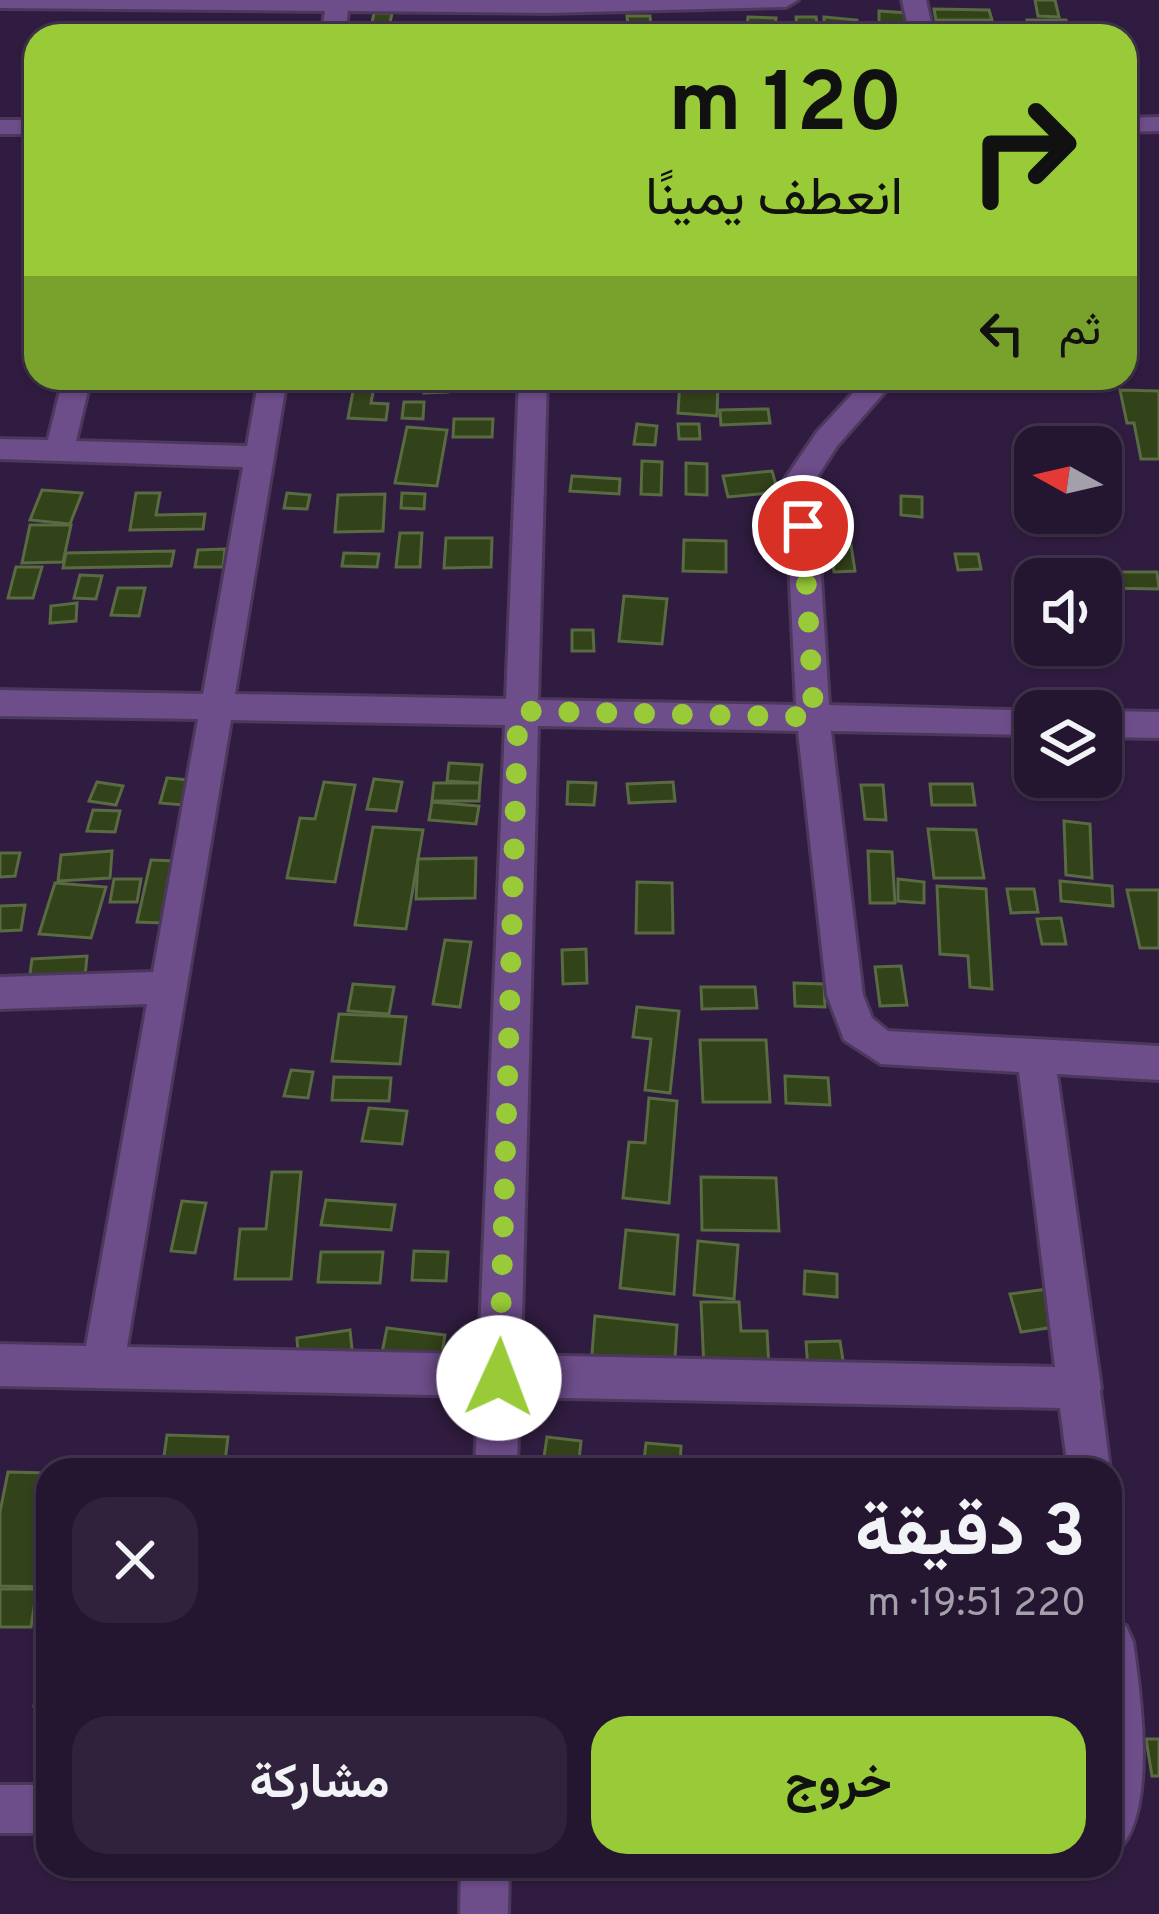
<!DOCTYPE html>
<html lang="ar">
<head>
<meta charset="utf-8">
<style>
  :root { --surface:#241530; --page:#30223c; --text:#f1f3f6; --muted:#a39fab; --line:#41344c; --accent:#98cb37 }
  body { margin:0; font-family:Overpass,Vazirmatn,sans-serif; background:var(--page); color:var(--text); direction:rtl; height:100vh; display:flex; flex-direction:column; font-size:45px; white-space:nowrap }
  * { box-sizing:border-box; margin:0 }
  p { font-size:39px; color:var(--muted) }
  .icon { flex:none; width:66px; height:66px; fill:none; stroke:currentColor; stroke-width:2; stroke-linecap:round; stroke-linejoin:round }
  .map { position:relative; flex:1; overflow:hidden; direction:ltr }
  .sheet { position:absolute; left:36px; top:1458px; width:1086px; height:420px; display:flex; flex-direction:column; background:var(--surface); border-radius:36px; box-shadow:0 3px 9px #0004,0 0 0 3px var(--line); direction:rtl }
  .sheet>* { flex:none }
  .hud { position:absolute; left:24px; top:24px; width:1113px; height:366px; border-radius:36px; box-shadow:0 3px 9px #0004,0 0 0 3px var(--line); direction:rtl; background:#98cb37; color:#111; overflow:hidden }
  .needle { width:78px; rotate:278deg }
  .controls { position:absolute; left:1014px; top:426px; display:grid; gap:24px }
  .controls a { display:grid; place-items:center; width:108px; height:108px; border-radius:24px; background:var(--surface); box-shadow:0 3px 9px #0004,0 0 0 3px var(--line); font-size:60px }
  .pin { position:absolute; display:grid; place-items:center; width:102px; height:102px; color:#fff; margin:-51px; border:6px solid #fff; border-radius:50%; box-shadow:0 3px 12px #0007 }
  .me { position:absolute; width:132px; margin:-66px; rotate:2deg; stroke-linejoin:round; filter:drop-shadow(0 0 9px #0008) }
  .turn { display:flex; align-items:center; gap:42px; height:252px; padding:0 36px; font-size:54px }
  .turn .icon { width:156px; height:156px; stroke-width:2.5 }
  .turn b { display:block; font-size:84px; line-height:102px }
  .then { display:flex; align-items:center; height:114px; padding:0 36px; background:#0003; gap:24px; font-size:45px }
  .round { display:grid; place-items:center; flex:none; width:126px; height:126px; border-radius:36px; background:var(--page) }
  .head { display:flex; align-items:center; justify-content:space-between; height:204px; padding:0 36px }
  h1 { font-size:72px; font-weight:700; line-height:90px }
  .action { display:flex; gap:24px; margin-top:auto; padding:24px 36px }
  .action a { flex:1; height:138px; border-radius:36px; background:var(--accent); color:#111; font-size:48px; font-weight:700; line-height:138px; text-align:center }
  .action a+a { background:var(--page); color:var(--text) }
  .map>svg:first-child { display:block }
  .building { fill:#324219; stroke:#596b40; stroke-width:3 }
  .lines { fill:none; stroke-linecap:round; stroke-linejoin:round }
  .minor-casing { stroke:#4b385b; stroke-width:6 }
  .minor { fill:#6e4d8b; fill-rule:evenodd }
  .route { stroke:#98cb37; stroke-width:21; stroke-dasharray:0 37.8 }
</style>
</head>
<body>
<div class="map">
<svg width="1159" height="1914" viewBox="0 0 1159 1914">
  <rect width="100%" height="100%" fill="#301c40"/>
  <g class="building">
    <path d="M1035,0H1055L1059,17L1038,16Z"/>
    <path d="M934,9L989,10L992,20H936Z"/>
    <path d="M879,11L908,13V30L879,28Z"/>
    <path d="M374,13H392L388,33H370Z"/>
    <path d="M627,16H650L652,36H629Z"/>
    <path d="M748,17L776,18L774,36H746Z"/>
    <path d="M796,17H816L819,36H798Z"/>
    <path d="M824,17L857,20V30L824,28Z"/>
    <path d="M1027,20H1066L1069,30H1029Z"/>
    <path d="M448,378V392L424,393V379Z"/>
    <path d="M680,380L718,382L717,416L678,413Z"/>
    <path d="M354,386L374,387L371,403L388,404L386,420L348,418Z"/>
    <path d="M1120,390L1159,391V459H1141L1134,423H1127Z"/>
    <path d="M404,402H424L423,419L402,418Z"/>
    <path d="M768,409L770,423L721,425L720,410Z"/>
    <path d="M454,419H493L492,437H453Z"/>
    <path d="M637,424L657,426L655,445L634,444Z"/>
    <path d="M678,424H699L700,439H679Z"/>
    <path d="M407,427L447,430L437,486L395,483Z"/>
    <path d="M642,461L662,462L661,495L641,494Z"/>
    <path d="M686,463L707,464V495L686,494Z"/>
    <path d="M772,471L778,492L728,497L723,476Z"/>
    <path d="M572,476L620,479L619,494L570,491Z"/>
    <path d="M42,490L82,493L70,524L30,520Z"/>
    <path d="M136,493H160L156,515L205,514L203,529L130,530Z"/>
    <path d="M287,493L310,495L307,509L284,508Z"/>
    <path d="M402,493L425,494L424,509L401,508Z"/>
    <path d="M385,494L383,531L335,532L338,495Z"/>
    <path d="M901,496L922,497V517L901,515Z"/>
    <path d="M30,525H71L63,562L22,563Z"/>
    <path d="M400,533H422L420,567H396Z"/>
    <path d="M446,538H492L491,567L444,568Z"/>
    <path d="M684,540L726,541V572L683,571Z"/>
    <path d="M851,545L855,571L834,572L830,546Z"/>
    <path d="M225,549L223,567H195L198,550Z"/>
    <path d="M174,551L171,566L63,568L66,553Z"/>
    <path d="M344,553L379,554L377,567L342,566Z"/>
    <path d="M955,554H978L981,569L958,570Z"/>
    <path d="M16,567H42L33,598H8Z"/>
    <path d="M1103,572H1157L1159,589L1106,588Z"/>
    <path d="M80,575L102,576L96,599L74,598Z"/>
    <path d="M118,588H145L139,616L111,615Z"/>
    <path d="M624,596L667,599L662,644L619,641Z"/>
    <path d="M77,603L76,621L50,623L51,606Z"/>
    <path d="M572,630H593L594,651H572Z"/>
    <path d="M449,763L482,765L480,783L447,781Z"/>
    <path d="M167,778L190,780L183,805L160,803Z"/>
    <path d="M374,779L402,782L396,811L367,809Z"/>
    <path d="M97,782L123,786L116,805L89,801Z"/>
    <path d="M324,782L355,785L335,882L287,878L300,818L315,819Z"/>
    <path d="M568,782L596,783L594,805L567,804Z"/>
    <path d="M673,782L675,801L629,803L627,784Z"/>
    <path d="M434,783H480L479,801H432Z"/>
    <path d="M930,784H972L975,805H932Z"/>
    <path d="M861,785H883L886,820L865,819Z"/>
    <path d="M432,802L479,806L476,824L429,820Z"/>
    <path d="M93,810L120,811L115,832L87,831Z"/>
    <path d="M1064,821L1090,824L1092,878L1066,875Z"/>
    <path d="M373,827L423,830L406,929L355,925Z"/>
    <path d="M928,829L976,830L984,878H934Z"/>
    <path d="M112,851L110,878L58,881L61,855Z"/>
    <path d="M868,851L892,852L895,903H870Z"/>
    <path d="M0,853H20L15,876L0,877Z"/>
    <path d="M476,858L475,898L416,899L418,859Z"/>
    <path d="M151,860L176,861L162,923L137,922Z"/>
    <path d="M114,879H141L137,902H110Z"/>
    <path d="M898,879L924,882V903L898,901Z"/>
    <path d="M1060,881L1112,886L1113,906L1061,901Z"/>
    <path d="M637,882L672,883L673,933H636Z"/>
    <path d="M55,883L106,887L91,938L39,934Z"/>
    <path d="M937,886L986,889L992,989L970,987L968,956L940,954Z"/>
    <path d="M1007,889H1034L1038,912L1011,913Z"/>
    <path d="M1127,890H1159V948H1140Z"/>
    <path d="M25,905L21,930L0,931V906Z"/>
    <path d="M1061,918L1066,944H1042L1037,919Z"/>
    <path d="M445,940L471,942L460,1007L433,1004Z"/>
    <path d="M586,949L587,983L563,984L562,950Z"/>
    <path d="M87,956L84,987L28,989L32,959Z"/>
    <path d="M901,966L907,1005L880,1006L875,967Z"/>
    <path d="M794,983L824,984L825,1007L795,1006Z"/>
    <path d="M353,984L394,987L389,1014L348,1011Z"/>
    <path d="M701,987H755L757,1008L702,1009Z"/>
    <path d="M637,1007L679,1011L670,1093L645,1090L651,1039L633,1037Z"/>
    <path d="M339,1014L406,1017L400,1064L332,1061Z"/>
    <path d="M700,1040H766L770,1102H703Z"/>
    <path d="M291,1070L313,1072L308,1098L284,1096Z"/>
    <path d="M785,1076L828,1078L830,1105L786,1103Z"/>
    <path d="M334,1077L391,1078L389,1101L332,1100Z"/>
    <path d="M649,1098L677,1101L669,1203L623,1198L629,1142L645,1143Z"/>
    <path d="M369,1108L407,1111L402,1144L362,1141Z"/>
    <path d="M272,1172H301L291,1279H235L240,1229H266Z"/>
    <path d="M701,1177L776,1178L779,1231L702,1230Z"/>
    <path d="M326,1200L395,1205L391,1230L321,1225Z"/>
    <path d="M182,1201L206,1203L195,1253L171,1251Z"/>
    <path d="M626,1230L678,1235L674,1294L620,1288Z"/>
    <path d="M698,1241L738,1245L734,1299L694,1295Z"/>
    <path d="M414,1251L448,1252L446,1281L412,1280Z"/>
    <path d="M321,1252H383L380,1283L318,1282Z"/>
    <path d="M805,1271L837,1274V1297L804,1294Z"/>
    <path d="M1070,1286L1081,1323L1021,1332L1010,1294Z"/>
    <path d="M701,1302H739L741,1331H767L769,1368L704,1369Z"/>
    <path d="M595,1316L677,1325L674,1374L591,1366Z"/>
    <path d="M387,1328L445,1335L440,1365L381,1358Z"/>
    <path d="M350,1330L353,1359L299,1367L297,1338Z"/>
    <path d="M840,1341L844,1367L808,1369L806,1342Z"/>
    <path d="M167,1435L228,1437L224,1470H162Z"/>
    <path d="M547,1437L581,1441L578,1470H542Z"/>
    <path d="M646,1443L681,1446L680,1470H643Z"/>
    <path d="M8,1472L48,1473V1587L0,1586V1512Z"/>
    <path d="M0,1589H37L31,1627H0Z"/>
    <path d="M43,1661H48V1707L34,1706Z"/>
    <path d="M1146,1739H1159V1776H1152Z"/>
  </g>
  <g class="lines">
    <g class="minor-casing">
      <g id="minor">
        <path d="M0,0H798L786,7L548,13L348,11L345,36H321L325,11L0,8Z"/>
        <path d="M902,0H926L934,36H910Z"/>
        <path d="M1159,117V131L1125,132V118Z"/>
        <rect x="0" y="120" width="36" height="14"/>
        <path d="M63,378H91L76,441L247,446L259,378H287L235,694L506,699L519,378H547L538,700L796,705L785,479L817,432L867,378H897L837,446L815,480L829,705L1041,711H1035V735L831,731L863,995L872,1018L888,1031L1159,1046V1080L1057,1074L1101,1388L1100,1391L1110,1470V1471L1068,1470L1060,1408L519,1397L517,1470H475L478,1396L0,1386V1344L86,1346L147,1004L0,1009V977L153,972L198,719L0,716V690L203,694L243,467L0,459V439L48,440ZM231,720L505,725L479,1354L127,1347ZM538,726L798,731L827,995L844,1040L881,1064L1019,1072L1055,1367L521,1355Z"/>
        <path d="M1101,711L1159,712V738L1101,737Z"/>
        <path d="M1110,1619L1126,1626L1133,1642C1141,1697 1159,1828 1110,1856Z"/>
        <rect x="0" y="1785" width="48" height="48"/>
        <path d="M461,1866H509L508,1914H460Z"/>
      </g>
    </g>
    <use href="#minor" class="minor"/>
  </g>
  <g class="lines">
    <path class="route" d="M499,1378L518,711L814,717L803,526"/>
  </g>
</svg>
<div class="controls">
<a><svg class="needle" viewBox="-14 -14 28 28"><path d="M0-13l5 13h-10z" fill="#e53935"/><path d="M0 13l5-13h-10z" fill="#a39fab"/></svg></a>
<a><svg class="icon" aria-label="sound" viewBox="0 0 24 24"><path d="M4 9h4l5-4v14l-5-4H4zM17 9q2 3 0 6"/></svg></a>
<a><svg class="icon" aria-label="layers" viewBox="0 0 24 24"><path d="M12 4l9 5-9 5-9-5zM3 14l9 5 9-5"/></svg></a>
</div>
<div class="pin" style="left:803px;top:526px;background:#d93025"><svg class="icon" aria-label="arrive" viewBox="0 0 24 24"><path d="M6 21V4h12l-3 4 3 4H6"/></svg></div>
<svg class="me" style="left:499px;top:1378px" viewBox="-20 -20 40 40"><circle r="19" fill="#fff"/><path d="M0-13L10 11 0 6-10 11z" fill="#98cb37"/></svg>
<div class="hud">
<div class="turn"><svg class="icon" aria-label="right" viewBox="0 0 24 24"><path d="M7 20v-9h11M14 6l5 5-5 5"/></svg><div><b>120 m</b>انعطف يمينًا</div></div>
<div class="then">ثم<svg class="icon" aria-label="left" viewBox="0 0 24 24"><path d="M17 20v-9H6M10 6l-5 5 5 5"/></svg></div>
</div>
<section class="sheet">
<div class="head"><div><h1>3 دقيقة</h1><p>220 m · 19:51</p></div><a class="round"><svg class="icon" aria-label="close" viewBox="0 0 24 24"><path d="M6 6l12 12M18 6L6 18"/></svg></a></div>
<div class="action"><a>خروج</a><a>مشاركة</a></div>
</section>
</div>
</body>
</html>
